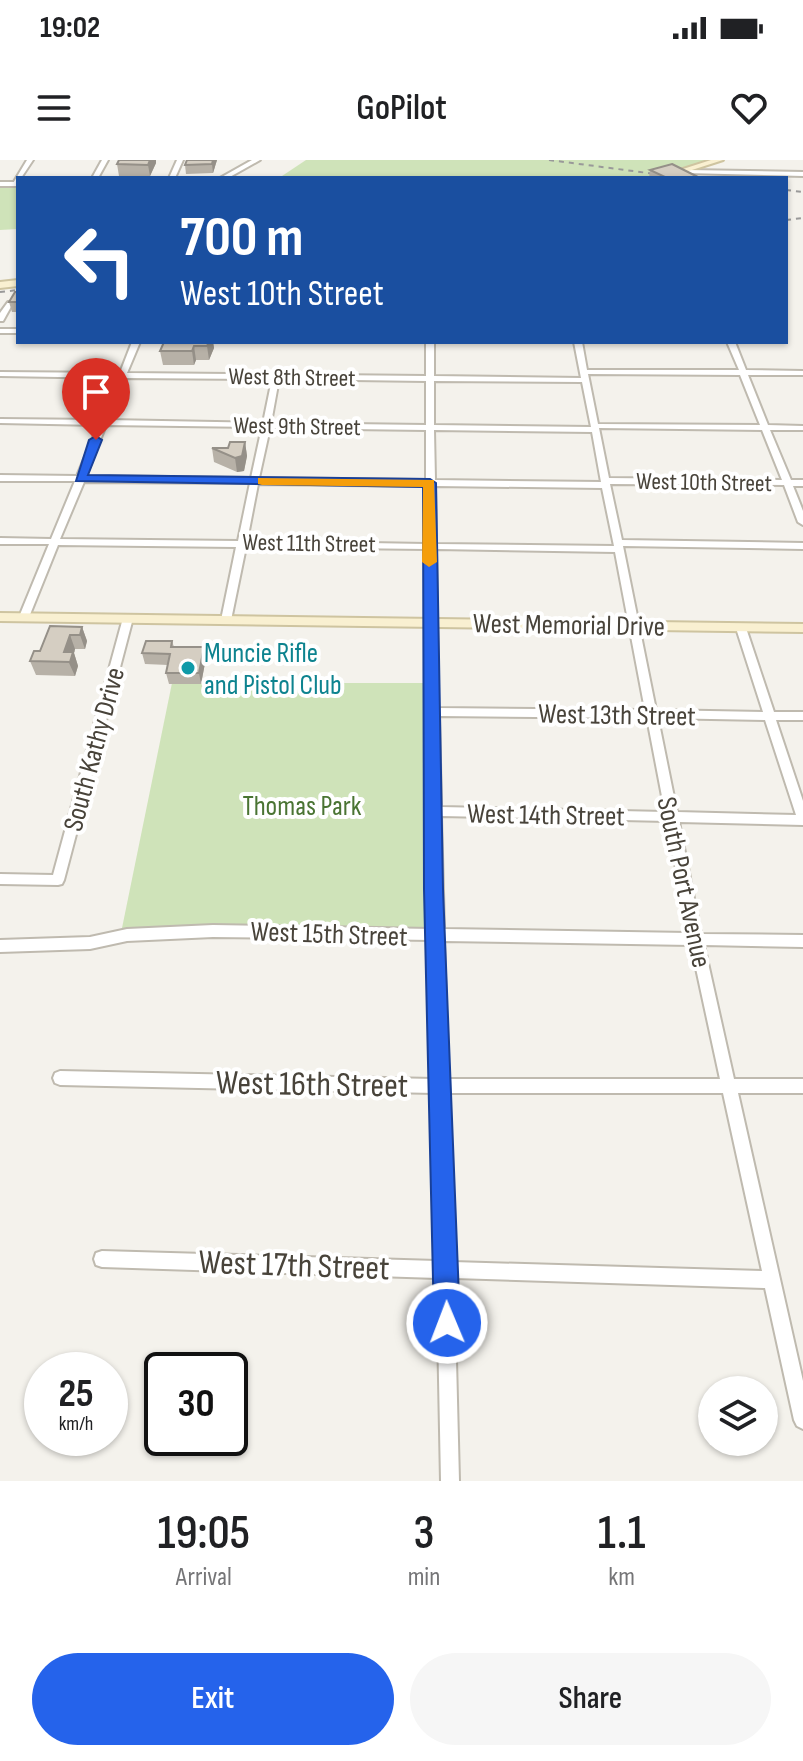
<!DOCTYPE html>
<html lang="en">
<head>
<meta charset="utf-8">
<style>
  :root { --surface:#fff; --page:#f6f6f6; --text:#202124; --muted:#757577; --accent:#2563eb }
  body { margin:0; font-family:"Sofia Sans Condensed",sans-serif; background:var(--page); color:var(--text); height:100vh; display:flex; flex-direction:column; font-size:30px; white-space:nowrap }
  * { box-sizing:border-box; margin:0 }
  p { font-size:26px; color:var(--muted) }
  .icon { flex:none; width:44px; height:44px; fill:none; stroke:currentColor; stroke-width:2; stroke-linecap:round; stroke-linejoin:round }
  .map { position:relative; height:1321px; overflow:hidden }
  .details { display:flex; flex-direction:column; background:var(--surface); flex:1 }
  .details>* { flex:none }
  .hud { position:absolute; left:16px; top:16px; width:772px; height:168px; border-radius:0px; box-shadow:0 2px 6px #0004; background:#1a4fa0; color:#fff; overflow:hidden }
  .buttons { position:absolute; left:698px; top:1216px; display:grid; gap:16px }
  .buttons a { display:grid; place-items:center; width:80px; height:80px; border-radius:50%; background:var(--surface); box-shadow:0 2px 6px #0004; font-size:40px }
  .speed { position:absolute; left:24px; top:1192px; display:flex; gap:16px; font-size:40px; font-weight:700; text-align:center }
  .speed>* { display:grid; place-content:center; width:104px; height:104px; border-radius:50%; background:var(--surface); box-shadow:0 2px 6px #0004; line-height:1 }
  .speed small { font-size:20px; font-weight:400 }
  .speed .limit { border:4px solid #111; border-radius:12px; background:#fff; color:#111 }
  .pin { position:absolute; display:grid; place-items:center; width:68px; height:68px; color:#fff; margin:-82px -34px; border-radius:50% 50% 50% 0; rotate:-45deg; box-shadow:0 0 8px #0007 }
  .pin .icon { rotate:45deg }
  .me { position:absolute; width:88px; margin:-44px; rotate:359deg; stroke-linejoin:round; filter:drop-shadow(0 0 6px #0008) }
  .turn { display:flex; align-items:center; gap:28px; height:168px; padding:0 32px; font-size:36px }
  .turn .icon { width:104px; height:104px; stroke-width:2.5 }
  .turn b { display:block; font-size:56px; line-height:68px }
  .eta { display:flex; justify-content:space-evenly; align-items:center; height:136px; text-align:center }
  .eta b { font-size:48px; font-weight:600; line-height:56px }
  .primary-button { display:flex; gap:16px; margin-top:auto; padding:16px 32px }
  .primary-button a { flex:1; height:92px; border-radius:48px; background:var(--accent); color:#fff; font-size:32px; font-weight:600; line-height:92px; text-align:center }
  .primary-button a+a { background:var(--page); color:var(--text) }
  .status { display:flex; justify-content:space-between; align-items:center; height:56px; padding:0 40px; background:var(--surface); direction:ltr }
  .status svg { height:22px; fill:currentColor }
  header { display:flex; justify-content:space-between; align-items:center; height:104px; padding:0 32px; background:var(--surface); font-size:36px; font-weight:600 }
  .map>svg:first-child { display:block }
  .green { fill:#cfe3b9 }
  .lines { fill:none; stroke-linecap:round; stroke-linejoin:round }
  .minor-casing { stroke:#bfbaaf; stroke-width:4 }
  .tertiary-casing { stroke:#bfbaaf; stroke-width:4 }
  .secondary-casing { stroke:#cec4a0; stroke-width:4 }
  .minor { fill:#fff; fill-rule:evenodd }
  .tertiary { fill:#fff; fill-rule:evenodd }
  .secondary { fill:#f9f0d1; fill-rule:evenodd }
  .rail { stroke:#999; stroke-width:2; stroke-dasharray:5 5; stroke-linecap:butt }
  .wall { fill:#b7b1a7 }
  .shaded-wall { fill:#959088 }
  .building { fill:#d5cec2; stroke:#959088; stroke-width:2 }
  .route { fill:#2563eb; stroke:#184099; stroke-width:2 }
  .slow { fill:#f59e0b }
  .culture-dot { fill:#0f9aa8; stroke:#fff; stroke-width:3 }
  .labels { text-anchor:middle; stroke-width:8; stroke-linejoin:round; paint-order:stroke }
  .far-street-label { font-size:24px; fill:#48433a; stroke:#fff }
  .street-label { font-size:28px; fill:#48433a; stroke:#fff }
  .culture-label { font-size:28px; fill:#0d838f; stroke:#fff; text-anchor:start }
  .park-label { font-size:28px; fill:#4a7433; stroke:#fff }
  .near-street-label { font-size:34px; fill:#48433a; stroke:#fff }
</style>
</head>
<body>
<div class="status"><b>19:02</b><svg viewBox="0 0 49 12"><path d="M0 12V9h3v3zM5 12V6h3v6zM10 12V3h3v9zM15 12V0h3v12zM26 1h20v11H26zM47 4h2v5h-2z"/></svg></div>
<header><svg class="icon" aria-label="menu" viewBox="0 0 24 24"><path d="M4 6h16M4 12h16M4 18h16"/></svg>GoPilot<svg class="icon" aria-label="heart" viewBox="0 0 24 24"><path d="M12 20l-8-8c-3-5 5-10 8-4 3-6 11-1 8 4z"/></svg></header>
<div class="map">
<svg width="803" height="1321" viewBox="0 0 803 1321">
  <rect width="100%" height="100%" fill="#f4f2ec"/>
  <g class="green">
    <path d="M306,0H709L648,18H279Z"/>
    <path d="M0,25H18V69L0,70Z"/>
    <path d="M172,523H426L430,771L121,773Z"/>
  </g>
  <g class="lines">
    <g class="minor-casing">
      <g id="minor">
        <path d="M27,0H33L21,18H18L16,25H12Z"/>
        <path d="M102,0H108L98,18H92Z"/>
        <path d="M177,0H183L175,18H169Z"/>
        <path d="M687,10L803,12V16L685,13Z"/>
        <path d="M8,142L13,143L3,161H0V153Z"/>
        <rect x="0" y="169" width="18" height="4"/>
        <path d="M132,182H140L127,213L426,216V182H434V216L581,218L574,182H582L587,210H739L727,182H735L746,210L803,211V215H748L768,265L803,266V270H770L791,320H803V326H793L803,351V365L798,362L784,325L610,324L622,380L803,383V389L623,386L656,550L763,552L736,468L741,465L746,468L774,552H803V560H776L803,641V665L679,662L701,774L803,775V787L704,785L734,919H803V933H738L803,1221V1269L797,1266L794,1260L765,1128L454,1118L459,1321H441L437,1118L102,1107L96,1105L94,1099L96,1093L102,1091L437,1101L434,933L60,925L55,923L53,918L55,913L60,911L434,919L431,780L213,777L127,781L90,789L0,792V780L90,777L127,769L213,765L431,769L429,654L427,651L429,648L426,389L246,387L231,460L226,463L221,460L236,387L58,385L29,457L24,460L19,457L49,384H0V378L51,379L75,321H0V315L77,316L98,265L0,263V259L100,260L118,218L0,216V212L120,213ZM588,214L740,215L760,265L598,264ZM125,218L272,219L263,263L108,260ZM279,219L426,221V265L271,263ZM434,221L582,222L591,267L434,265ZM106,265L262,267L251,318L86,316ZM270,268L426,270V320L259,318ZM599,268L762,270L782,320L609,318ZM434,270L592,272L601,322L435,320ZM84,322L250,323L238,381L60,379ZM258,324L426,326V384L247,381ZM435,326L602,328L614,386L436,384ZM436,389L615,392L645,550L438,548ZM439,556L647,558L665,652L441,647ZM658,558L765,560L796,655L677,652ZM441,656L667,661L688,773L444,769ZM444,781L691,785L720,919H448ZM449,933H723L762,1111L453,1102Z"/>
        <path d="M128,455L133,458L64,720L62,724L58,725L0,724V714L53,715L123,458Z"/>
      </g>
    </g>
    <g class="tertiary-casing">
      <g id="tertiary">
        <path d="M252,0H260L228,18H220Z"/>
        <rect x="0" y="22" width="18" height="4"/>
      </g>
    </g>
    <g class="secondary-casing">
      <g id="secondary">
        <path d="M711,0H723L667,18H655Z"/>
        <path d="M18,120V126L0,128V122Z"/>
        <path d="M0,453L803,464V472L0,461Z"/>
      </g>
    </g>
    <use href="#minor" class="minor"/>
    <use href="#tertiary" class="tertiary"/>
    <use href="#secondary" class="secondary"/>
    <g class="rail">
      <path d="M549,0L686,18"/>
      <path d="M786,30L803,32"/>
      <path d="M786,60L803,58"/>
      <path d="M0,132L18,130"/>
    </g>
  </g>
  <g class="wall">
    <path d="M119,0H156V3L150,16H119L117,4Z"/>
    <path d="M187,0H217L213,13L186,14L185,5Z"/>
    <path d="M650,10L700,18H649Z"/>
    <path d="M18,132V152H12L9,142Z"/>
    <path d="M164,182H213L214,188L209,200H196L194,205H163L160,191Z"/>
    <path d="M245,282L247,296L244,311L237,312L214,302L212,288H228Z"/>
    <path d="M82,467L87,481L85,489H75L74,493L78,506L75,516L36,515L30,501L40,491Z"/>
    <path d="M172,481L174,487L206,498L201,524H169L166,513L168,505L145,504L142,493Z"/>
  </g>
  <g class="shaded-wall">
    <path d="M150,0H156V3L150,16L148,5Z"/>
    <path d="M213,0H217L213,13L212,4Z"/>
    <path d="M209,182H213L214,188L209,200L207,186Z"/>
    <path d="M194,186L196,200L194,205L192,191Z"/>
    <path d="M245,282L247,296L244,311L237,312L235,298Z"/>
    <path d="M82,467L87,481L85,489L80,475Z"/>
    <path d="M70,475L75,489L74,493L78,506L75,516L64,492Z"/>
    <path d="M204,487L206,498L201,524L199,513Z"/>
  </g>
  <g class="building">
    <path d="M119,0H150L148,5L117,4Z"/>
    <path d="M187,0H213L212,4L185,5Z"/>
    <path d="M672,4L700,18H667L650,10Z"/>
    <path d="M15,132H18V142H9Z"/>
    <path d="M164,182H209L207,186H194L192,191H160Z"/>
    <path d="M230,282H245L242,296L235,298L212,288H228Z"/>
    <path d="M50,466L82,467L80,475H70L64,492H73L70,502L30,501L34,491H40Z"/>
    <path d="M146,481H172L171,487H204L199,513H166L170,494L142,493Z"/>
  </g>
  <path class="route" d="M96,276L102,280L88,315L430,319L436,323L443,729L460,1163L456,1172L447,1176L438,1172L434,1163L424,729L423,327L76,321L89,280Z"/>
  <path class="slow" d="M258,318L434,320L437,402L429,407L422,402L423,327L262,325L258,324Z"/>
  <circle class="culture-dot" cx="188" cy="508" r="8"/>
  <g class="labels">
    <g class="far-street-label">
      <text transform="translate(292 217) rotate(1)" y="8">West 8th Street</text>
      <text transform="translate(297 266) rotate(1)" y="8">West 9th Street</text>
      <text transform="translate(704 322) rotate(1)" y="8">West 10th Street</text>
      <text transform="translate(309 383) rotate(1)" y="8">West 11th Street</text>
    </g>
    <g class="street-label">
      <text transform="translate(569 464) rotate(1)" y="10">West Memorial Drive</text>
      <text transform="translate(617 554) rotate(1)" y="10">West 13th Street</text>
      <text transform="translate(93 589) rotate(-75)" y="10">South Kathy Drive</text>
      <text transform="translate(546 654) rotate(1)" y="10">West 14th Street</text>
      <text transform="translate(685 722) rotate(78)" y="10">South Port Avenue</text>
      <text transform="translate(329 773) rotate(2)" y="10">West 15th Street</text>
    </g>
    <g class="culture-label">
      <text x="204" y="502">Muncie Rifle<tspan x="204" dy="32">and Pistol Club</tspan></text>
    </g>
    <g class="park-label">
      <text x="302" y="655">Thomas Park</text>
    </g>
    <g class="near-street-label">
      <text transform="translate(312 923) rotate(1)" y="12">West 16th Street</text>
      <text transform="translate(294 1104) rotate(2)" y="12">West 17th Street</text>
    </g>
  </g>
</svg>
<div class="buttons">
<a><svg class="icon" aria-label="layers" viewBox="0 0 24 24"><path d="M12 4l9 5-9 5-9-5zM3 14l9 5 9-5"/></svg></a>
</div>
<div class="speed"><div>25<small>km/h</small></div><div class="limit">30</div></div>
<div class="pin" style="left:96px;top:280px;background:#d93025"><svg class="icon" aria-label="arrive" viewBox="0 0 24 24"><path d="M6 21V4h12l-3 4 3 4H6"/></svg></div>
<svg class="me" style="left:447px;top:1163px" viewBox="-20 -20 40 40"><circle r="17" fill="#2563eb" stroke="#fff" stroke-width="3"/><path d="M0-11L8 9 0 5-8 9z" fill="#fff"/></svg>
<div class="hud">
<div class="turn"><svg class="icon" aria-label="left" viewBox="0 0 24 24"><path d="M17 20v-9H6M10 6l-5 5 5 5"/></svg><div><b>700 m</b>West 10th Street</div></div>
</div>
</div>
<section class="details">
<div class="eta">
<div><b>19:05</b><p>Arrival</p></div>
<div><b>3</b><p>min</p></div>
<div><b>1.1</b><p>km</p></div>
</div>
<div class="primary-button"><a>Exit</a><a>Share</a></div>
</section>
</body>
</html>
